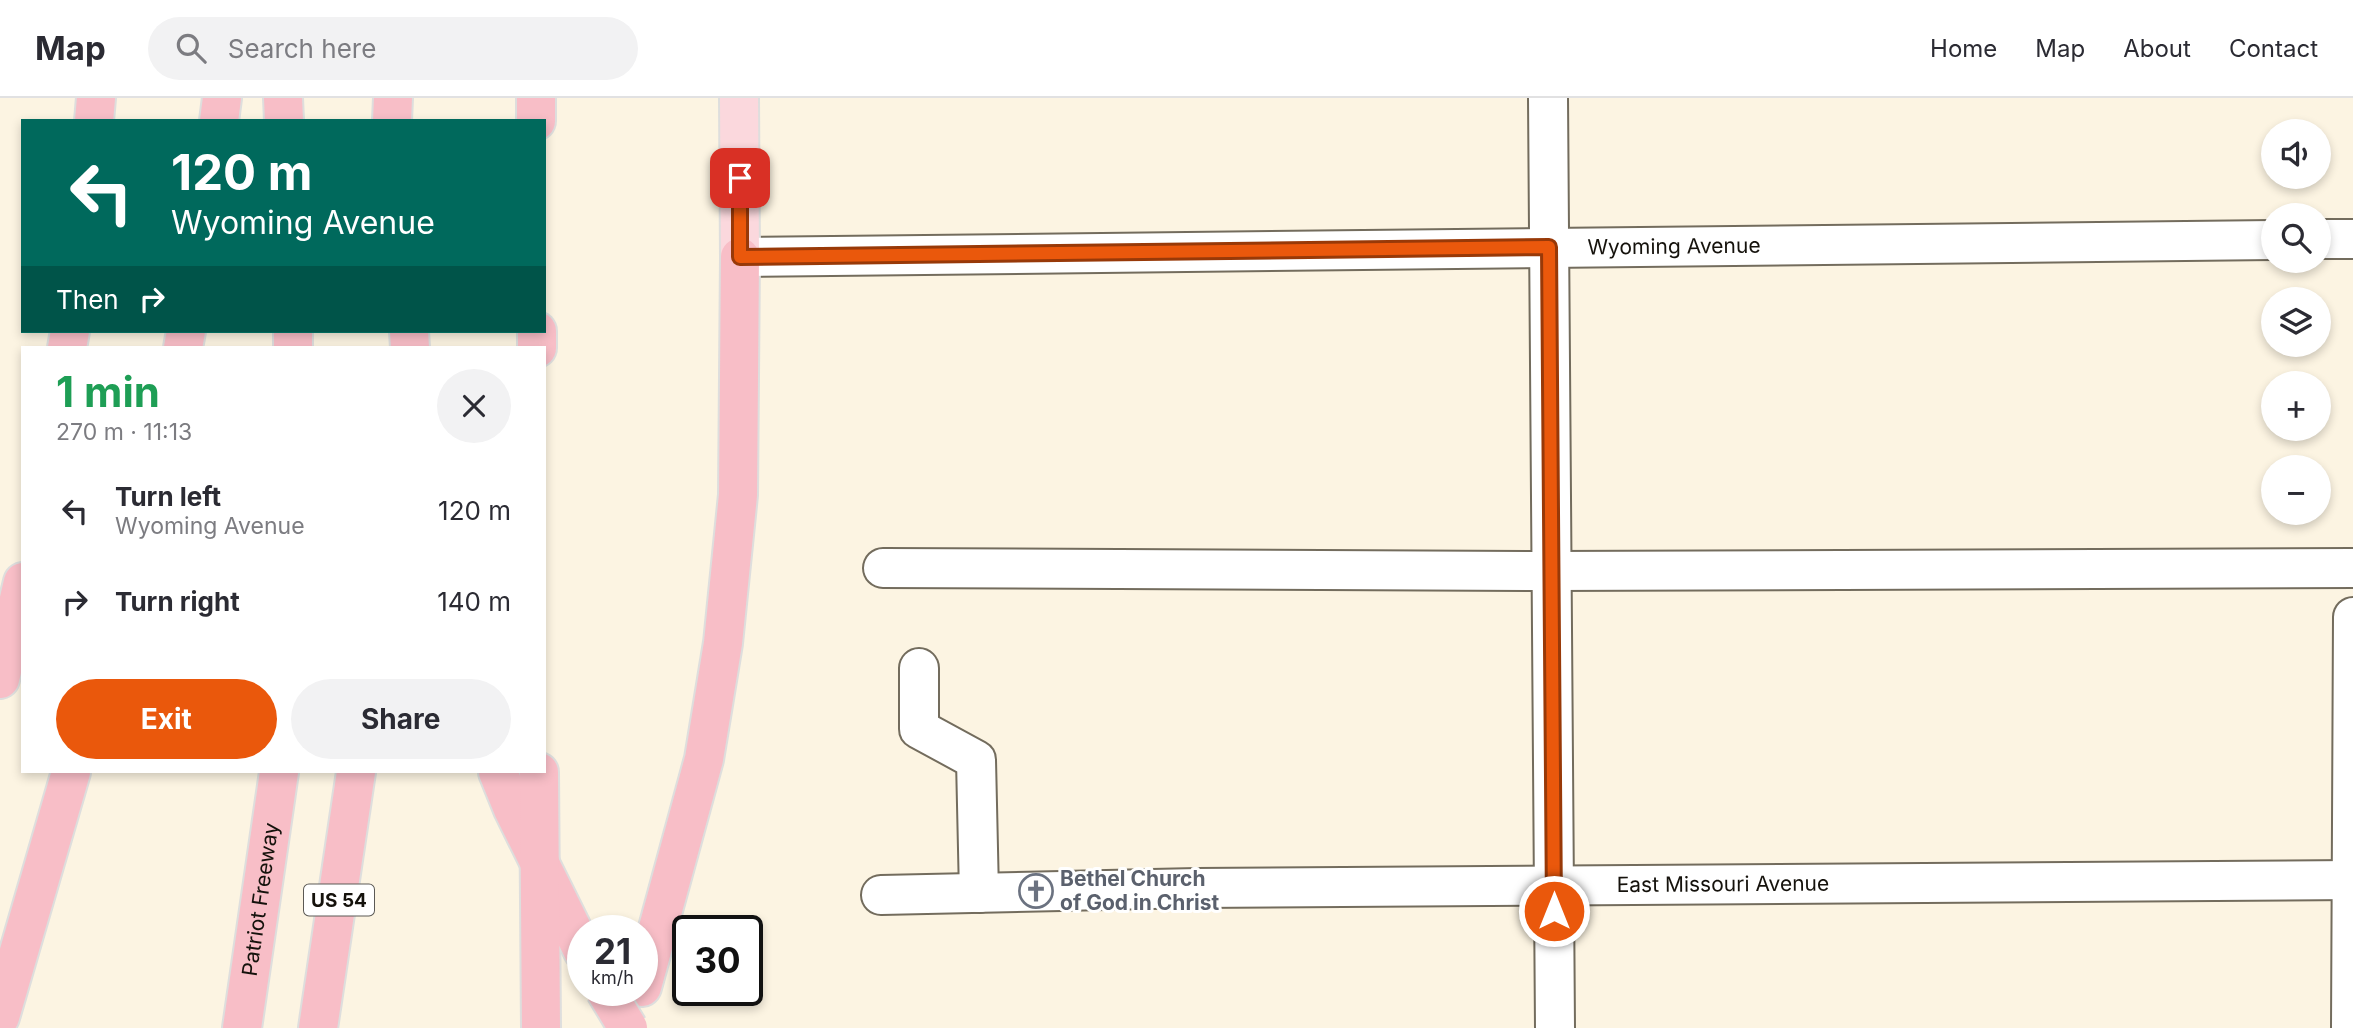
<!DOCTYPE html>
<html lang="en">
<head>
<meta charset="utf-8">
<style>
  :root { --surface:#fff; --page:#f2f2f3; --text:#2b2b33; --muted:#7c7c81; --line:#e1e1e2; --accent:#ea580c }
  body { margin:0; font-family:Inter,sans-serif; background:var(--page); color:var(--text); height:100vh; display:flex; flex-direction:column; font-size:26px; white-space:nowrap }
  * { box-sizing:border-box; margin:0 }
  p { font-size:23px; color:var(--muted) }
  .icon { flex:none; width:38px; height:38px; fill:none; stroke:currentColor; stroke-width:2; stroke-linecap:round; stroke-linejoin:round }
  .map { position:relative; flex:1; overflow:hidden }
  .sheet { position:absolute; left:21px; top:248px; width:525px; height:427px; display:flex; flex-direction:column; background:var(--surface); border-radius:0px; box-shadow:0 4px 10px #0003 }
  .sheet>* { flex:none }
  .top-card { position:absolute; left:21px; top:21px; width:525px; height:214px; border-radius:0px; box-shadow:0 4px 10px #0003; background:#00695c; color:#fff; overflow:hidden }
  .buttons { position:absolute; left:2261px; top:21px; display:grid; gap:14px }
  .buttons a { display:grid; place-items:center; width:70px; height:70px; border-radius:50%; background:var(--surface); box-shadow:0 4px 10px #0003; font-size:35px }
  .speed { position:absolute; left:567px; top:817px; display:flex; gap:14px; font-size:35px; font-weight:700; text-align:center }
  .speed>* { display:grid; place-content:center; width:91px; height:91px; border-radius:50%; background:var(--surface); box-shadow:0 4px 10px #0003; line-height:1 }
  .speed small { font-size:18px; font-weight:400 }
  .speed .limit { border:4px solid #111; border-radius:10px; background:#fff; color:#111 }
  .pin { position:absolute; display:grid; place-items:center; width:60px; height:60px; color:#fff; margin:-30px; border-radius:14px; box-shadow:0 4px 10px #0006 }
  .me { position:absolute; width:77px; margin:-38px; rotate:0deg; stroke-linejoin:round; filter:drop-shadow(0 0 5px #0008) }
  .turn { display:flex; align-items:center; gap:24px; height:147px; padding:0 35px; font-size:32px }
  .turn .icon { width:91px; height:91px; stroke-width:2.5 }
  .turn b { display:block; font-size:49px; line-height:60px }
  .then { display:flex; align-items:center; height:66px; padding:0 35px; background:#0003; gap:14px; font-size:26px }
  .round { display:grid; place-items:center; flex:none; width:74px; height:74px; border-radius:37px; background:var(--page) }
  .overview { display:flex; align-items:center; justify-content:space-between; height:119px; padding:0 35px }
  h1 { font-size:42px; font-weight:700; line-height:52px; color:#1e9e55 }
  .cta { display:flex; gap:14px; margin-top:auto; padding:14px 35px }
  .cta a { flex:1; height:80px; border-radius:42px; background:var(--accent); color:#fff; font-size:28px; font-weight:700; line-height:80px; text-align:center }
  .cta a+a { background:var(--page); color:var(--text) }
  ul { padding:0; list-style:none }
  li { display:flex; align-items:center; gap:21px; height:91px; padding:0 35px }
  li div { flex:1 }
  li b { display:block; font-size:26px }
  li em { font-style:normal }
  header { display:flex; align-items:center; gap:42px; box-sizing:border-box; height:98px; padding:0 35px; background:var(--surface); border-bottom:2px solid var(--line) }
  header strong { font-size:33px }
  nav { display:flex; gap:38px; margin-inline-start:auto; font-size:24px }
  .search { width:490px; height:63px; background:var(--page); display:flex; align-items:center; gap:18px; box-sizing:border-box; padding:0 24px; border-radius:38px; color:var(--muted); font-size:26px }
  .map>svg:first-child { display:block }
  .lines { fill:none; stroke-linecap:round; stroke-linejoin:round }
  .minor-casing { stroke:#736c5d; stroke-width:42 }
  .major-casing { stroke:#dededd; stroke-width:42 }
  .highway-casing { stroke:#dededd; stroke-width:42 }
  .minor { stroke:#fff; stroke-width:38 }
  .major { stroke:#fbd8dd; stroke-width:38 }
  .highway { stroke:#f8bec7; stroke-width:38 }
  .highway-bridge-casing { stroke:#dededd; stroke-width:42; stroke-linecap:butt }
  .highway-bridge { stroke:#f8bec7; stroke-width:38 }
  .route-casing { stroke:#983908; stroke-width:18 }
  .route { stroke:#ea580c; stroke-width:12 }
  .labels { text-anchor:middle; stroke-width:6; stroke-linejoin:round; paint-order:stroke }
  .shield { fill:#fff; stroke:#5b5955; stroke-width:2 }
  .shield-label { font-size:19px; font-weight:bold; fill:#15120c }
  .street-label { font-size:21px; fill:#15120c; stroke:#fff }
  .worship-label { font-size:21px; font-weight:bold; fill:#5b616d; stroke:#fff; text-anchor:start }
</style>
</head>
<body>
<header>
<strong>Map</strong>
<div class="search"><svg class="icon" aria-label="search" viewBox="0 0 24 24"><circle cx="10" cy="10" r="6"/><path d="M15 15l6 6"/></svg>Search here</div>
<nav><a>Home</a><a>Map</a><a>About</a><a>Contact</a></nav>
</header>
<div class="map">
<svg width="2353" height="930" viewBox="0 0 2353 930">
  <rect width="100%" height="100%" fill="#fcf4e2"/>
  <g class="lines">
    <g class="minor-casing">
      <g id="minor">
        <path d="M1548,0L1555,930"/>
        <path d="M2319,141H2353"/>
        <path id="s1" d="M740,159L2273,142"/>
        <path d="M883,470L1551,473L2353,470"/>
        <path d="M919,570V631L976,662L979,795"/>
        <path id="s2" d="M881,797L1197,790L2353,782"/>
        <path d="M2351,930L2353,519"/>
      </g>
    </g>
    <g class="major-casing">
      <path id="major" d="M739,0L740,159"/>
    </g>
    <g class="highway-casing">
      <g id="highway">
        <path d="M283,0L284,23"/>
        <path d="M536,0V23"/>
        <path d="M94,23L96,0"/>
        <path d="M219,23L222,0"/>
        <path d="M392,23L393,0"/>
        <path d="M293,233V250"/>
        <path d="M409,233L410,250"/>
        <path d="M537,233V250"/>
        <path d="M67,250L70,233"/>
        <path d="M183,250L186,233"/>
        <path d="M0,581L23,484"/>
        <path d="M498,674L513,711L583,853"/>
        <path d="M539,674L541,930"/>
        <path d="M642,889L704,661L723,545L738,397L740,159"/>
        <path d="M0,919L71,674"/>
        <path id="s3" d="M242,930L279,674"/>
        <path d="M318,930L356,674"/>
      </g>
    </g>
    <use href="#minor" class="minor"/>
    <use href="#major" class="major"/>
    <use href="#highway" class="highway"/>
    <g class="highway-bridge-casing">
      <path id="highway-bridge" d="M605,892L628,930"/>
    </g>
    <use href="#highway-bridge" class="highway-bridge"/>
  </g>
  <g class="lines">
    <g class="route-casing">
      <path id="route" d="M740,80V159L1549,149L1554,813"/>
    </g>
    <use href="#route" class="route"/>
  </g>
  <defs>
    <g id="church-ring" transform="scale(1.75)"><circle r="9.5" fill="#fff" stroke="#6b7280" stroke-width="1.5"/><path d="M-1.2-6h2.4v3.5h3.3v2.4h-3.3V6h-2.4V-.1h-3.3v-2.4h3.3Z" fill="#6b7280"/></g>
  </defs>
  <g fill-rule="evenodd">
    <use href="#church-ring" x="1036" y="793"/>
  </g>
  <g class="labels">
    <rect class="shield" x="304" y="786.5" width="70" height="31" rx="5"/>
    <g class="shield-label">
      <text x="339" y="809">US 54</text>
    </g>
    <g class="street-label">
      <text dy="7" stroke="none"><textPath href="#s1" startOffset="934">Wyoming Avenue</textPath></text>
      <text dy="7" stroke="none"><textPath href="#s2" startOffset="842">East Missouri Avenue</textPath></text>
      <text dy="7" stroke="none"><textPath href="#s3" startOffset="130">Patriot Freeway</textPath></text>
    </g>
    <g class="worship-label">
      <text x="1060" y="788">Bethel Church<tspan x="1060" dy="24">of God in Christ</tspan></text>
    </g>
  </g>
</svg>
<div class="buttons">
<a><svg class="icon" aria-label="sound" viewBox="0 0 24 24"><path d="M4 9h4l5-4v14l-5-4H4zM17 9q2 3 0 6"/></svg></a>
<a><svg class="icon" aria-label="search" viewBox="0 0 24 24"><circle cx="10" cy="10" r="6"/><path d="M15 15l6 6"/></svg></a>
<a><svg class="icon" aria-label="layers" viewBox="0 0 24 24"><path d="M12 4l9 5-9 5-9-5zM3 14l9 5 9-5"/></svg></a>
<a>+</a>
<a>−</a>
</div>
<div class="speed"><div>21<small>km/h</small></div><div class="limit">30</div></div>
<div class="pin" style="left:740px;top:80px;background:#d93025"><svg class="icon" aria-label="arrive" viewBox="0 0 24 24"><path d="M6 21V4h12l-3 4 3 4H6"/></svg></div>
<svg class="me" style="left:1554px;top:813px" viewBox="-20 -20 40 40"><circle r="17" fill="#ea580c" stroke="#fff" stroke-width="3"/><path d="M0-11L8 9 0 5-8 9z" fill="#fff"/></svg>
<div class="top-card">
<div class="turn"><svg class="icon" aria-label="left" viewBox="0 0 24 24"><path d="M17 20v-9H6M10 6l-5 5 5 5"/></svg><div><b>120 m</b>Wyoming Avenue</div></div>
<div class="then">Then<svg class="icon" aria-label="right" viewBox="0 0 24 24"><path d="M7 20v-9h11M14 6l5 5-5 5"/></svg></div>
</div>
<section class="sheet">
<div class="overview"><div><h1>1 min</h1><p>270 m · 11:13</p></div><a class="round"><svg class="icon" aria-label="close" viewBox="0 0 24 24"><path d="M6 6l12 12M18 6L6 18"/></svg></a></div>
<ul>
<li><svg class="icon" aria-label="left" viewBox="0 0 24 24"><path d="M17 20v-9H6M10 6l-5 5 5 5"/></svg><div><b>Turn left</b><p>Wyoming Avenue</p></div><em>120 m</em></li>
<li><svg class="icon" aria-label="right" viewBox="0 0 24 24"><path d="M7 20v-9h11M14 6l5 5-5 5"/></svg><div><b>Turn right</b></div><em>140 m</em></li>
</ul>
<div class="cta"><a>Exit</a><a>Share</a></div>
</section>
</div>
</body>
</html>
